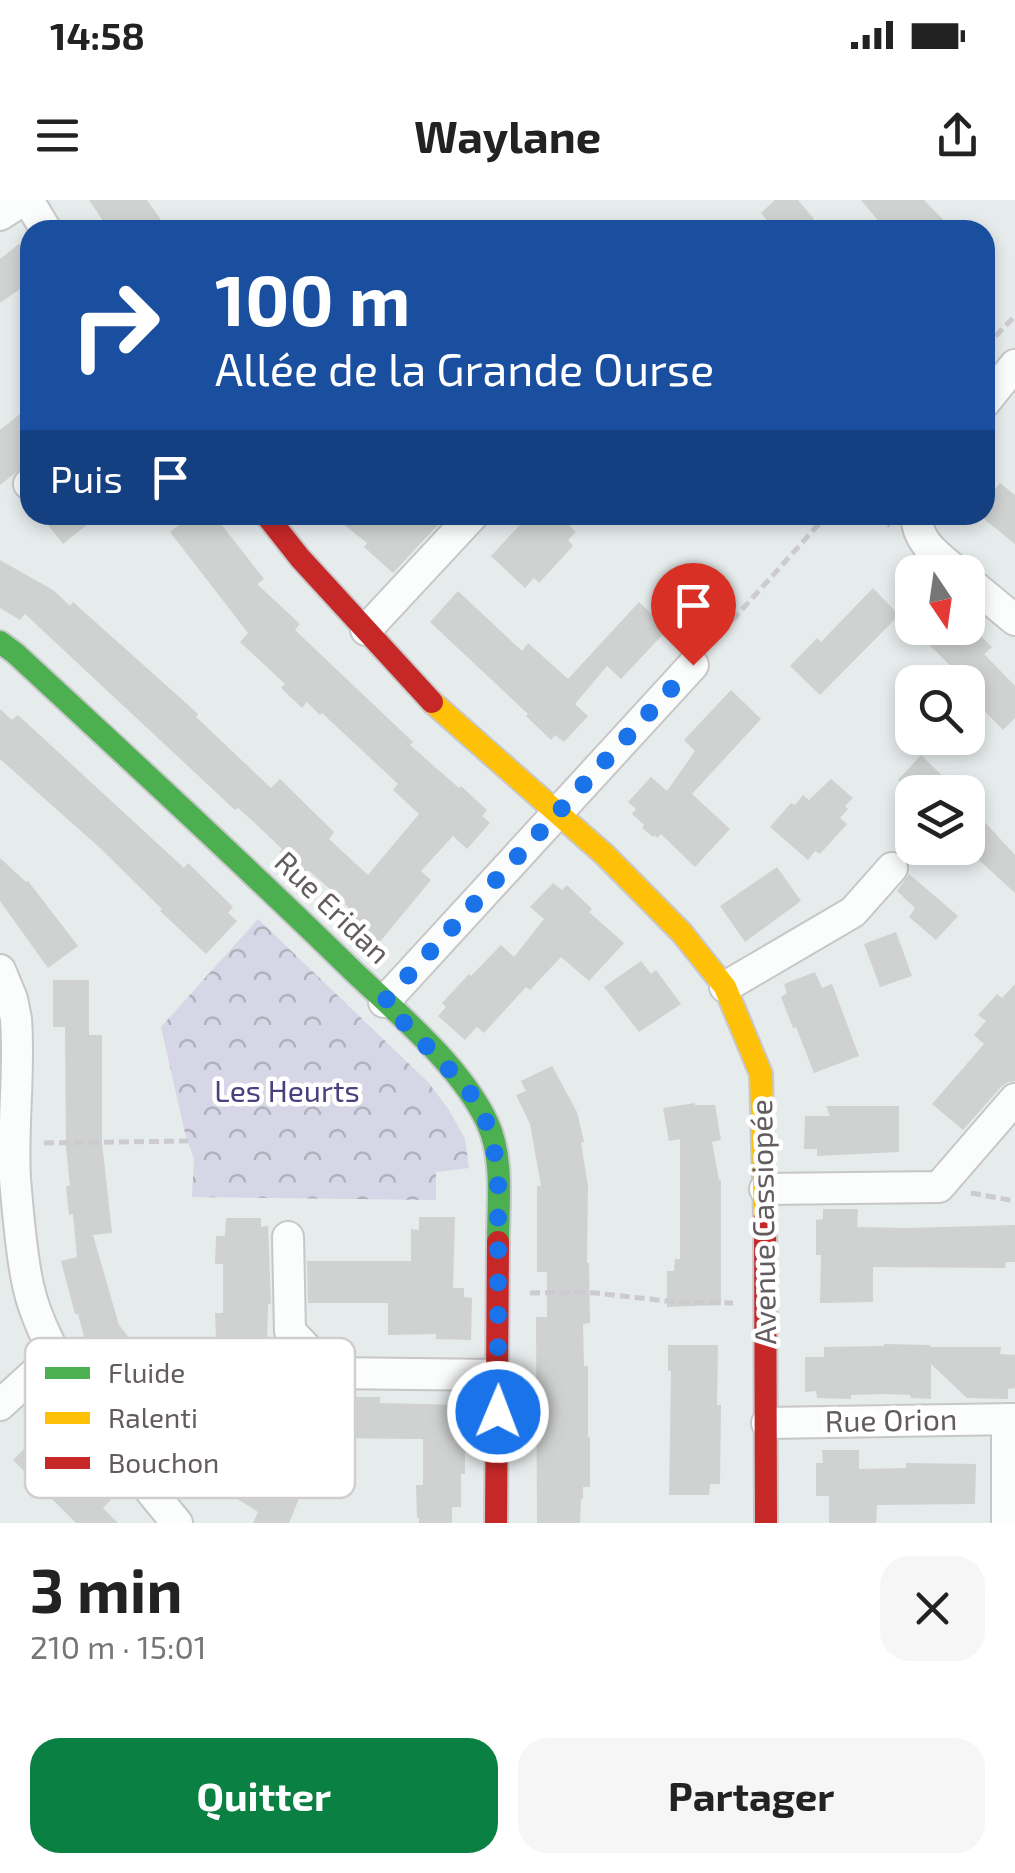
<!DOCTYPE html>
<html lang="fr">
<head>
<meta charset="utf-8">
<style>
  :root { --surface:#fff; --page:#f6f6f6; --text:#222; --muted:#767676; --accent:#0b8043 }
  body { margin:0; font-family:"Exo 2",sans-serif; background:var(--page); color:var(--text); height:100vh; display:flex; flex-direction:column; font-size:38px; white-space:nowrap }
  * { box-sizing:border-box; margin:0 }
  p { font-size:32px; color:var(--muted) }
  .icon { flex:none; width:55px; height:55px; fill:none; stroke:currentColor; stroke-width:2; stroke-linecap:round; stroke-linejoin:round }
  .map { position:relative; height:1323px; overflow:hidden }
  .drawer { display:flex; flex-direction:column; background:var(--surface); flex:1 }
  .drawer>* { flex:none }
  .banner { position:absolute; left:20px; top:20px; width:975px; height:305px; border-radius:30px; box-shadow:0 5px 15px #0003; background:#1a4fa0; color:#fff; overflow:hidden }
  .needle { width:65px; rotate:167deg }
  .controls { position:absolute; left:895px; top:355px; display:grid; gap:20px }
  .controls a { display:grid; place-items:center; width:90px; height:90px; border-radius:20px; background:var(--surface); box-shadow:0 5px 15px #0003; font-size:50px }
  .pin { position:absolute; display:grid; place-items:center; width:85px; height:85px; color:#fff; margin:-102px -42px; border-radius:50% 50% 50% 0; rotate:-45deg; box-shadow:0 0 10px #0007 }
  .pin .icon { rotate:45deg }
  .me { position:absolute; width:110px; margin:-55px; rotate:1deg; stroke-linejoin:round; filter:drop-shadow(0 0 8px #0008) }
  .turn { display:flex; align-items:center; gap:35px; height:210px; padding:0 30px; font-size:45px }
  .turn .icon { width:130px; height:130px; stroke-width:2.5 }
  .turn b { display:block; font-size:70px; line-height:85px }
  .then { display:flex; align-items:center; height:95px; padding:0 30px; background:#0003; gap:20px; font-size:38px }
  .round { display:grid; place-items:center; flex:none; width:105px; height:105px; border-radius:30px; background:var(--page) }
  .headline { display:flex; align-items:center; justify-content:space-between; height:170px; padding:0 30px }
  h1 { font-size:60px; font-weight:700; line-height:75px }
  .action { display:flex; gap:20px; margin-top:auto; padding:20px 30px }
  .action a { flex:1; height:115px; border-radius:30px; background:var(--accent); color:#fff; font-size:40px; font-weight:700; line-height:115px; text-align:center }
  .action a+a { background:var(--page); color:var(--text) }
  .status { display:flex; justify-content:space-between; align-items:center; height:70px; padding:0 50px; background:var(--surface); direction:ltr }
  .status svg { height:28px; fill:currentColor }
  header { display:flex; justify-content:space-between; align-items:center; height:130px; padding:0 30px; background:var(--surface); font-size:45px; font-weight:700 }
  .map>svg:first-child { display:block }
  .forest { fill:url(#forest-crowns) }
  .building { fill:#cfd2d1 }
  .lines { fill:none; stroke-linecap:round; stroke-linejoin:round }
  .street-casing { stroke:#c7c7c7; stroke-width:34 }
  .fast-casing { stroke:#c9c8ca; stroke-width:26 }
  .slow-casing { stroke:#c9c8ca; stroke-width:26 }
  .jam-casing { stroke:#c9c8ca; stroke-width:26 }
  .path { stroke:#cdcbd0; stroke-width:5; stroke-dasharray:10 5; stroke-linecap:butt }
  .street { stroke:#fbfcfc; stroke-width:30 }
  .fast { stroke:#4caf50; stroke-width:22 }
  .slow { stroke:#ffc107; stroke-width:22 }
  .jam { stroke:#c62828; stroke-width:22 }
  .route { stroke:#1a73e8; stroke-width:18; stroke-dasharray:0 32.4 }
  .labels { text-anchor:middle; stroke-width:9; stroke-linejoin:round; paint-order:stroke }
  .street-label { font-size:30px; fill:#635c5e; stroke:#fff }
  .park-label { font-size:30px; fill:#4b407e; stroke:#fff }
  .key { fill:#fff; stroke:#d0cecf; stroke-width:2.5 }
  .key-label { font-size:28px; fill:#635c5e }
</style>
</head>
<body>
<div class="status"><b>14:58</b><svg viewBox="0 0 49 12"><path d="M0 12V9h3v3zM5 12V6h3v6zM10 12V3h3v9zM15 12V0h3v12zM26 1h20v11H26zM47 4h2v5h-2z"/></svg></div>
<header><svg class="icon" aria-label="menu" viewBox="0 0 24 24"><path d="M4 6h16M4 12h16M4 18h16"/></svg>Waylane<svg class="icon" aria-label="share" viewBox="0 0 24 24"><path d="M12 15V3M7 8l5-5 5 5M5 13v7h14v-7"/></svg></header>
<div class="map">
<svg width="1015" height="1323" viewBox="0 0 1015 1323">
  <defs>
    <pattern id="forest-crowns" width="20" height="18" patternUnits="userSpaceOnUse" patternTransform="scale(2.5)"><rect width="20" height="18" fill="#d6d6e6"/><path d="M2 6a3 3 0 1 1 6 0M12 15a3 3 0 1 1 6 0" fill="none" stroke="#b1b1be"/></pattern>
  </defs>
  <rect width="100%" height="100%" fill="#e6ebeb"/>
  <path class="forest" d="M258,719L429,883L449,910L465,939L469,968L436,972V1000L192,997L194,959L185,933L161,827Z"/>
  <g class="building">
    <path d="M89,0H147L168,30H109Z"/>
    <path d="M775,0H798L814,19L802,30H775L761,13Z"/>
    <path d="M861,0H924L953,30H886Z"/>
    <path d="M19,44L30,60V82L0,103V59Z"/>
    <path d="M30,206V261L0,285V230Z"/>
    <path d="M1000,283L1015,295V344L979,315H985V302Z"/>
    <path d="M40,315H99L63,344Z"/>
    <path d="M192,315H214L264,379L257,384L300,424L295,430L413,542L410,545L459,588L461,586L487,610L482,616L490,623L467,649L453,636L421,671L431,680L378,744L372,740L366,748L341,724L352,711L345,704L346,703L308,670L304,674L280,652L282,649L257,625L238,608L235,610L25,414L20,420L0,408V360L53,390L70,406L73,402L177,495L198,514L196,517L271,588L280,579L334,632L329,639L368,675L419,614L393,590L398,584L322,513L320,515L307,502L302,508L281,488L285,484L240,442L248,433L170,332Z"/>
    <path d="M332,315H447L393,373L364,347L367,343Z"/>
    <path d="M529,315H558L576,332L568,340L573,346L539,383L534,378L525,388L491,356Z"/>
    <path d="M873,388L899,415L820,495L790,466L817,438L821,442Z"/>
    <path d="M458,391L522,451L528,443L568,479L639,402L668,429L621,479L607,466L575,504L588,516L564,542L555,535L551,540L526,516L528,514L430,422Z"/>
    <path d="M912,428H973L992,447L984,454L1015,486V518L1003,530L968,494V482H956L949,476L955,470Z"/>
    <path d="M731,490L761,519L692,594L730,629L695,667L661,634L657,638L654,635L653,637L642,628L644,625L632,614L636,609L628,602L651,577L667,591L695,551L684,540Z"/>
    <path d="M0,509L12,520L18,515L184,668L188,663L233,707L228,713L237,721L206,754L160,711L162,709L100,648L0,559Z"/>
    <path d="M921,555L959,592H910L898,580Z"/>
    <path d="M831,579L853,598L845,606L848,609L840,618L847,624L820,654L815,651L808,660L770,627L791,603L795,605L803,595L809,600Z"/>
    <path d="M968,604L1015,655V693L968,650Z"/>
    <path d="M0,658L26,682L28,681L78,746L48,768L0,701Z"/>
    <path d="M777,667L801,701L745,742L720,706Z"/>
    <path d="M909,674L958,716L936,740L909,717L915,708L897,691Z"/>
    <path d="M553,683L562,690L567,685L592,709L589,712L624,743L589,781L561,757L530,790L526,787L484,833L477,827L465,840L438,816L446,807L442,803L469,774L471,776L501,745L514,757L544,719L530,707Z"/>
    <path d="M896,732L912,776L880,787L864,744Z"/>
    <path d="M641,761L651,774L656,770L681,804L639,832L604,787Z"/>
    <path d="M815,772L822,788L832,784L859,856L814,873L796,827L793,828L781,797L787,793L784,784Z"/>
    <path d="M53,780H89V835H102V942L112,1033L93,1035L119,1125L184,1208L173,1217L260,1270L257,1274L301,1294L289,1323H253L258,1312L171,1257L173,1254L137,1208L134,1210L87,1148L78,1114H75L61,1061L77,1057L73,1014L69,1015L66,986H70L66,947L65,827H53Z"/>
    <path d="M1015,784V881L1008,882L1001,887L963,930L932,904L984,844L974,835L986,821L978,815L997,794L1002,798Z"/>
    <path d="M552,866L577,912L584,942L581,943L588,986L587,1063H589L590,1123L583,1124L584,1166H588V1237H590V1287H583V1299H581L580,1323H537L536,1117H547V1072H537V986H541L530,924L516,895L526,891L521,881Z"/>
    <path d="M695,903V905H715L721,940L712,942L719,980H721V1105L667,1107V1071H674L675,1059H680V939L669,941L663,908Z"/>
    <path d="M826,906H899V952L817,956V949H804L805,916H830Z"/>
    <path d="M823,1009H858L857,1027L907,1028L1015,1025V1062H1006L1005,1068L873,1067V1102L820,1103L821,1055H816V1020L823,1019Z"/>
    <path d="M419,1017H455L453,1088H464V1097L472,1098L471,1140L436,1139V1134L388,1135V1103H308L307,1061H411V1029L419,1030Z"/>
    <path d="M226,1018H261V1027L268,1026L271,1104H268L267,1148L258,1149L259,1159H223V1139H216L215,1113H223V1064H215L216,1036H225Z"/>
    <path d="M884,1144L930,1145V1147H1001L1000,1154L1015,1155V1188L1008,1189V1199L967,1198L931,1164V1199L911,1198L910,1195L885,1194L851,1195V1199L817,1198L816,1191L805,1192V1157H824V1147L884,1146Z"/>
    <path d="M668,1145H718L717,1205H721L720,1284H710L709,1295H669L671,1171H668Z"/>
    <path d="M311,1197H380V1203L465,1205V1274H461V1307H452V1323H419V1318H417L416,1285H423V1239L311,1238Z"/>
    <path d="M40,1233L50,1243L53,1240L111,1300L103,1308L118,1323H76L13,1260Z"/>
    <path d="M822,1250H859V1269L906,1268V1263L976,1264L975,1304L877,1305L876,1323H829V1296H816V1263H823Z"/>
  </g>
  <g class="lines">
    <g class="street-casing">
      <g id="street">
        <path d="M28,0L46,30"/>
        <path d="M0,15L23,0"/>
        <path d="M985,202L1015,165"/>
        <path d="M29,284L30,283"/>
        <path d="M917,315C915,341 939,357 957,372"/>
        <path d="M968,381L1015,420"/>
        <path d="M366,430L473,315"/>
        <path d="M0,770L12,799L16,819C20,872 12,926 15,979C18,1012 21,1054 28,1085C44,1162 127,1263 177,1323"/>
        <path d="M725,787L853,712L892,668"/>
        <path d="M384,802L693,465"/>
        <path d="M765,989L939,987L1015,899"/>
        <path d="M288,1037L290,1131L330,1173L498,1175"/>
        <path d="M0,1205L56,1154"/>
        <path d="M767,1223L1015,1219"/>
        <path d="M1007,1323V1219"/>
      </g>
    </g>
    <g class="fast-casing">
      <path id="fast" d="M0,442L15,453C128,558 242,662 352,770C396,812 461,866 487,922C504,957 498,1004 498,1042"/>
    </g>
    <g class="slow-casing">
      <path id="slow" d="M432,502L605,655L682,733L725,787L761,874L765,1018"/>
    </g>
    <g class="jam-casing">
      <g id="jam">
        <path d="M266,315L300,358L432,502"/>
        <path d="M765,1018L766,1323"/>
        <path d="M496,1323L498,1042"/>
      </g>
    </g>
    <g class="path">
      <path d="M985,147L1015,116"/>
      <path d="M877,315L890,326"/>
      <path d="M712,443L827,315"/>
      <path d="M44,943L188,941"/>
      <path d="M971,993L1015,1001"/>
      <path d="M530,1093L586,1092L676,1102L733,1103"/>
    </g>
    <use href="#street" class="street"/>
    <use href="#fast" class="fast"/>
    <use href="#slow" class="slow"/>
    <use href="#jam" class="jam"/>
  </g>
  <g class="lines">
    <path class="route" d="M498,1212V984C495,943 490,919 465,886L384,802L693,465"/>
  </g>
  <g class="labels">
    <g class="street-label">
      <text transform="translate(332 708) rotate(44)" y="10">Rue Eridan</text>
      <text transform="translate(764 1022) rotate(-91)" y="10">Avenue Cassiopée</text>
      <text transform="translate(891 1221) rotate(-1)" y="10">Rue Orion</text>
    </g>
    <g class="park-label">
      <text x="287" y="902">Les Heurts</text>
    </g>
  </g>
  <rect x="25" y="1138" width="330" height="160" rx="15" class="key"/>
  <rect x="45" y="1167" width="45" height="12" fill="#4caf50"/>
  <rect x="45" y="1212" width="45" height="12" fill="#ffc107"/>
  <rect x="45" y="1257" width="45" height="12" fill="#c62828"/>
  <g class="key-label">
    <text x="108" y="1183">Fluide</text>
    <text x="108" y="1228">Ralenti</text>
    <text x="108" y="1273">Bouchon</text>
  </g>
</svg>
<div class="controls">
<a><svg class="needle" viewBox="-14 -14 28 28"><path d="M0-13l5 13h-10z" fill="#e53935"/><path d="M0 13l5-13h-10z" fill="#767676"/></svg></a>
<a><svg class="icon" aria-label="search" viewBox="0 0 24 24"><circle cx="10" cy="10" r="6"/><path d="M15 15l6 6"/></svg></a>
<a><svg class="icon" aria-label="layers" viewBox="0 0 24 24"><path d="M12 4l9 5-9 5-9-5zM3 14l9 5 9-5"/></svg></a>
</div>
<div class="pin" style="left:693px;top:465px;background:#d93025"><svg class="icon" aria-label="arrive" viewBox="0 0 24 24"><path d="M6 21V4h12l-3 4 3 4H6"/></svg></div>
<svg class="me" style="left:498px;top:1212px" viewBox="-20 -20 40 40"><circle r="17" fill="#1a73e8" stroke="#fff" stroke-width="3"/><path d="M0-11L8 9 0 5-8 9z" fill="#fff"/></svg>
<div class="banner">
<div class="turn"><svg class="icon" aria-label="right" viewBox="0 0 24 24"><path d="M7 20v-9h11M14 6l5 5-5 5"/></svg><div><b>100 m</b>Allée de la Grande Ourse</div></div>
<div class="then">Puis<svg class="icon" aria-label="arrive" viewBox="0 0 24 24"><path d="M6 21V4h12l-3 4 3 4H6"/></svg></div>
</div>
</div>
<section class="drawer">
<div class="headline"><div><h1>3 min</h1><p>210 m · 15:01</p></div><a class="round"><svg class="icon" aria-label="close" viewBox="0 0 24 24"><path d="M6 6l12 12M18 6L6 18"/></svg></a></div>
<div class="action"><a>Quitter</a><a>Partager</a></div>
</section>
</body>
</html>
